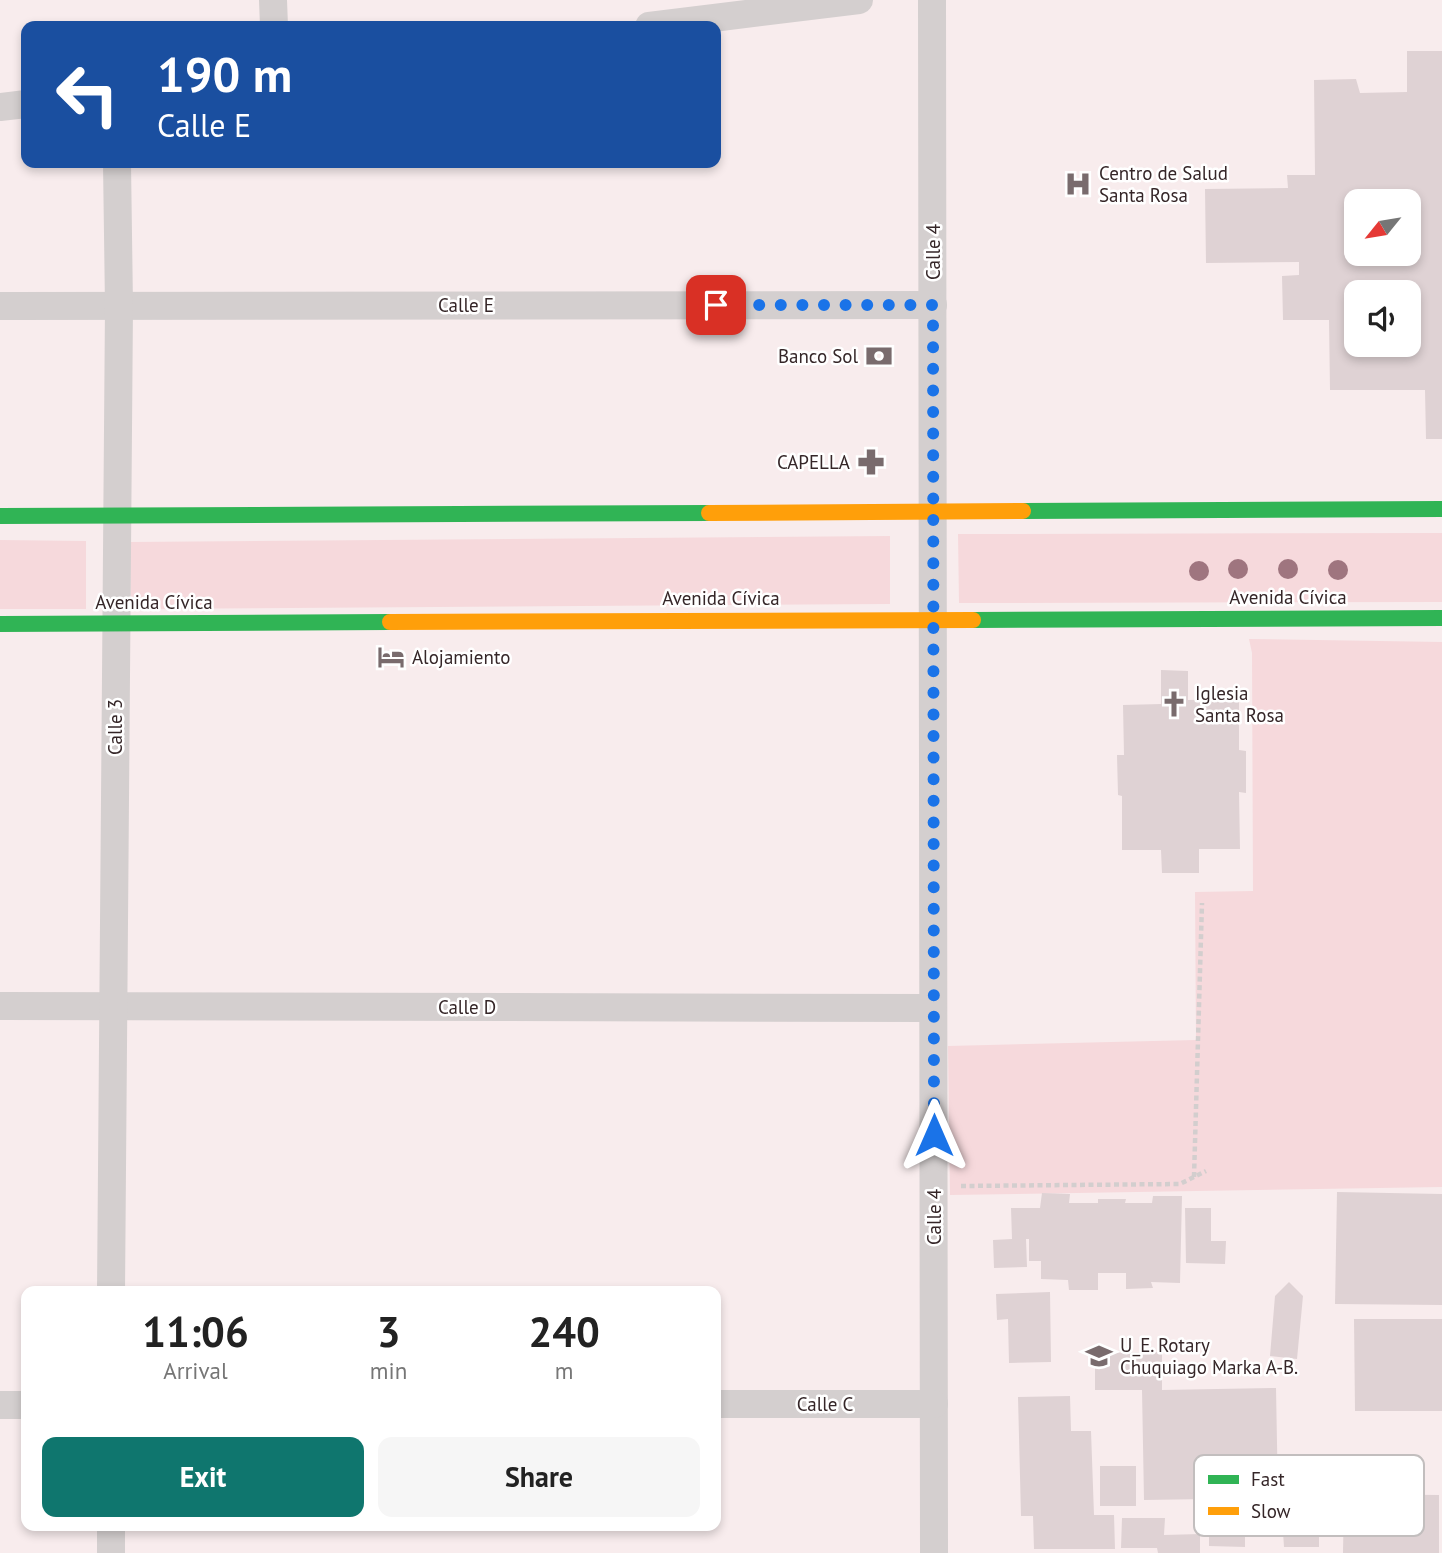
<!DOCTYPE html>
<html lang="en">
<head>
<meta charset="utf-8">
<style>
  :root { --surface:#fff; --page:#f6f6f6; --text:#222; --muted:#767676; --accent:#0f766e }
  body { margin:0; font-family:"PT Sans",sans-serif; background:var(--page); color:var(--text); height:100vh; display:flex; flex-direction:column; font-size:26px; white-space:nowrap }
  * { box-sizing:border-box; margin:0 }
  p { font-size:23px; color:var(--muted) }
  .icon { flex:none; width:38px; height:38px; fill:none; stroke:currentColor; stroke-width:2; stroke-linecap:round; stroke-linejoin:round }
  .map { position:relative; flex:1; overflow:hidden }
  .drawer { position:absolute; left:21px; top:1286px; width:700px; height:245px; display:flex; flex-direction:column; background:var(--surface); border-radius:14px; box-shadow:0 4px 10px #0003 }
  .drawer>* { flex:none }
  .banner { position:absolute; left:21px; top:21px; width:700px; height:147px; border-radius:14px; box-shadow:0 4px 10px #0003; background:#1a4fa0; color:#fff; overflow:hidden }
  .needle { width:46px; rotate:240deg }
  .fabs { position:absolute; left:1344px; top:189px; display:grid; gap:14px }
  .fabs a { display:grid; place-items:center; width:77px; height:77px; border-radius:14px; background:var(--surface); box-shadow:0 4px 10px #0003; font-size:35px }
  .pin { position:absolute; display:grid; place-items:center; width:60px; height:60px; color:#fff; margin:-30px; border-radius:14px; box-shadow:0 4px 10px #0006 }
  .me { position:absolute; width:77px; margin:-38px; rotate:0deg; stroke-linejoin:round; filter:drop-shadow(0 0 5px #0008) }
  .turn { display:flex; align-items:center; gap:24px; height:147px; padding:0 21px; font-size:32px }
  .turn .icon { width:91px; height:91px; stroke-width:2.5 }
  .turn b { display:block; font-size:49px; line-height:60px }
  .eta { display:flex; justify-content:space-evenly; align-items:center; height:119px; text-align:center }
  .eta b { font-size:42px; font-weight:800; line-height:49px }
  .cta { display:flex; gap:14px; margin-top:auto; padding:14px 21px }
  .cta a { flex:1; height:80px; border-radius:14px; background:var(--accent); color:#fff; font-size:28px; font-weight:800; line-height:80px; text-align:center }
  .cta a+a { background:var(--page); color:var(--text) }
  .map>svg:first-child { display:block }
  .green { fill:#f6d9dc }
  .building { fill:#dfd2d4; fill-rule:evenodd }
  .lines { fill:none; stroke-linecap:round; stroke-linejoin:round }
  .path { stroke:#d3cece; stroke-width:4.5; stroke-dasharray:5 3.5; stroke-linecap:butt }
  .street { stroke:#d4cfcf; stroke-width:28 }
  .fast { stroke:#30b455; stroke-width:16 }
  .slow { stroke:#ff9f0a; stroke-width:16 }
  .tree { fill:#9f757f }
  .route { stroke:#1a73e8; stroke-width:12; stroke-dasharray:0 21.6 }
  .labels { text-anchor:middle; stroke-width:5; stroke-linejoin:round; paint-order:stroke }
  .poi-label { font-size:19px; fill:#352628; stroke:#fff; text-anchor:start }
  .street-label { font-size:19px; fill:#352628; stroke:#fff }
  .key { fill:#fff; stroke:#c2bebe; stroke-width:2 }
  .key-label { font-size:19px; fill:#352628 }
</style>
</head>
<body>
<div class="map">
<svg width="1442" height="1553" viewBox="0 0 1442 1553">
  <rect width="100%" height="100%" fill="#f8eced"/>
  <g class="green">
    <path d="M1442,533V602L959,603L958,534Z"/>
    <path d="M890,536V604L131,609L130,542Z"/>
    <path d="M0,540L86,541V609H0Z"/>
    <path d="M1249,639L1442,642V1187L950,1195L948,1046L1196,1040L1195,892L1253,891L1252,653Z"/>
  </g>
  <g class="building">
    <path d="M1407,51H1442V439H1426L1425,390H1330L1329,320H1283L1282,276L1299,275V262L1206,263L1205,189L1288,188L1287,175H1315L1314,80L1356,79L1360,93L1407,92ZM1356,201H1409V254H1356ZM1356,292H1409V345H1356Z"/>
    <path d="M1161,670L1188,671V700L1239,699V750L1246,751V793L1239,792L1240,849H1199V873H1162L1161,850H1122V796L1118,795L1117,755H1124L1123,705L1161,704Z"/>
    <path d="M1337,1192L1442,1194V1305L1335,1304Z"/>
    <path d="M1042,1193L1070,1194L1069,1203H1098V1199H1126L1125,1203H1152L1153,1196H1182L1180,1283L1151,1282L1153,1288L1126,1289V1273H1098V1290H1069L1068,1280L1041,1279V1261H1029V1239H1026L1027,1267L994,1268L993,1240L1012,1239L1011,1208H1040Z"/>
    <path d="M1185,1208H1211V1241H1226L1225,1264L1186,1263Z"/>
    <path d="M1289,1282L1303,1296L1297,1359L1270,1356L1275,1296Z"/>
    <path d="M1050,1292L1051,1362L1009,1363L1008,1319L997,1320L996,1294Z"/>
    <path d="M1354,1319H1442V1411H1355Z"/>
    <path d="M1162,1352V1390L1276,1388L1278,1498L1144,1500L1142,1390H1095V1353Z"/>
    <path d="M1070,1396L1071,1431H1091L1094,1515H1114L1115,1549H1034L1033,1516H1021L1018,1397Z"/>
    <rect x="1100" y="1466" width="36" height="40"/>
    <path d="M1344,1494L1439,1495V1553H1343Z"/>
    <path d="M1319,1517V1547H1284L1283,1532H1275V1518Z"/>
    <path d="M1122,1518H1165L1164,1535L1200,1534V1553H1158L1157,1548H1121Z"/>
    <path d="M1209,1519L1245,1520V1547L1209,1546Z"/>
  </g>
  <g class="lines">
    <g class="path">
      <path d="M1194,1177L1202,903"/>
      <path d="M961,1186L1180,1184L1206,1171"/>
    </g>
    <g class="street">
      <path d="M273,0L274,26"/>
      <path d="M932,0L934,1553"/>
      <path d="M649,26L859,0"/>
      <path d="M0,107L26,104"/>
      <path d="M0,306L933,305"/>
      <path d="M0,1006L933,1008"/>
      <path d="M111,1292L119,306L117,163"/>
      <path d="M716,1404H934"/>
      <path d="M0,1405H26"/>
      <path d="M111,1526V1553"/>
    </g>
    <g class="fast">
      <path d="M1023,511L1442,509"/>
      <path d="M0,516L709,513"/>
      <path d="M973,620L1442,618"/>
      <path d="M0,624L390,622"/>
    </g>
    <g class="slow">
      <path d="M709,513L1023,511"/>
      <path d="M390,622L973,620"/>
    </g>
  </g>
  <g class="tree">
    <circle cx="1238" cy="569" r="10"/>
    <circle cx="1288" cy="569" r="10"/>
    <circle cx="1338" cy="570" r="10"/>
    <circle cx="1199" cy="571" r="10"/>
  </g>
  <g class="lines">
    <path class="route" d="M716,305H933L934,1135"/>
  </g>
  <defs>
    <g id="hospital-bare" transform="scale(2.1)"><path d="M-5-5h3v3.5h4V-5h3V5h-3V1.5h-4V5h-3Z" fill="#796b6d" stroke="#fff" stroke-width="2.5" paint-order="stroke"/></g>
    <g id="bank-bare" transform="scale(2.1)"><path d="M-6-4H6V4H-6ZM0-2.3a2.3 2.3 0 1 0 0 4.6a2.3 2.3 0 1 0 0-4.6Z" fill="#796b6d" stroke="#fff" stroke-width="2.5" paint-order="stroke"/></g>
    <g id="pharmacy-bare" transform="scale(2.1)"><path d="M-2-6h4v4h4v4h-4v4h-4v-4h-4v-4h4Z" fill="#796b6d" stroke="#fff" stroke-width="2.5" paint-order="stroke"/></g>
    <g id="hotel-bare" transform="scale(2.1)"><path d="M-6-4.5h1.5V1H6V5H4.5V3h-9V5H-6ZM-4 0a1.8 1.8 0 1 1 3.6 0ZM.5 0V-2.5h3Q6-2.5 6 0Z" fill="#796b6d" stroke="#fff" stroke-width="2.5" paint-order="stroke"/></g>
    <g id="church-bare" transform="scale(2.1)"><path d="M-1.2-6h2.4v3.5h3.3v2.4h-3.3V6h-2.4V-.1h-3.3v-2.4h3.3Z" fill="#796b6d" stroke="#fff" stroke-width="2.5" paint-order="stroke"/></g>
    <g id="school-bare" transform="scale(2.1)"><path d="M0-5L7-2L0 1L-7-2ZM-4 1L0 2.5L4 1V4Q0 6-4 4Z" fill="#796b6d" stroke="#fff" stroke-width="2.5" paint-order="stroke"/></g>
  </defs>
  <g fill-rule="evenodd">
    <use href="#hospital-bare" x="1078" y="184"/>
    <use href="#bank-bare" x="879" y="356"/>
    <use href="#pharmacy-bare" x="871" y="462"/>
    <use href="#hotel-bare" x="391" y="657"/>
    <use href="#church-bare" x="1174" y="704"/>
    <use href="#school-bare" x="1099" y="1356"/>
  </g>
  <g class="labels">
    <g class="poi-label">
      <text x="1099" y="180">Centro de Salud<tspan x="1099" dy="22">Santa Rosa</tspan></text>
      <text x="858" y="363" text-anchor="end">Banco Sol</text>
      <text x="850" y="469" text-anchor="end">CAPELLA</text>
      <text x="412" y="664">Alojamiento</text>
      <text x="1195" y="700">Iglesia<tspan x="1195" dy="22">Santa Rosa</tspan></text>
      <text x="1120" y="1352">U_E. Rotary<tspan x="1120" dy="22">Chuquiago Marka A-B.</tspan></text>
    </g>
    <g class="street-label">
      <text transform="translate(933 252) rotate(-90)" y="7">Calle 4</text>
      <text x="466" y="312">Calle E</text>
      <text x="1288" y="604">Avenida Cívica</text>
      <text x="721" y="605">Avenida Cívica</text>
      <text x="154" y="609">Avenida Cívica</text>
      <text transform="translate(115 727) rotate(-90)" y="7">Calle 3</text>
      <text x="467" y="1014">Calle D</text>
      <text transform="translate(934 1217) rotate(-90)" y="7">Calle 4</text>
      <text x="825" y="1411">Calle C</text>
    </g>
  </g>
  <rect x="1194" y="1455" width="230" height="81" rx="10" class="key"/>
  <rect x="1208" y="1475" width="31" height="9" fill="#30b455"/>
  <rect x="1208" y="1507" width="31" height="8" fill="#ff9f0a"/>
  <g class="key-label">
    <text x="1251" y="1486">Fast</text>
    <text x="1251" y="1518">Slow</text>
  </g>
</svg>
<div class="fabs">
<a><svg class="needle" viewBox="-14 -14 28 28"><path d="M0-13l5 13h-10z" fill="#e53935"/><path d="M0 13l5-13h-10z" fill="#767676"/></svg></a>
<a><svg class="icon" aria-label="sound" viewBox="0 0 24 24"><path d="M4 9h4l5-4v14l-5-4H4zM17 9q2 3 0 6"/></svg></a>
</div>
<div class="pin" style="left:716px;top:305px;background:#d93025"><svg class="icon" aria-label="arrive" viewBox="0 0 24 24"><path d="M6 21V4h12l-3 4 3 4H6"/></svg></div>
<svg class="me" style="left:934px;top:1135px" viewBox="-20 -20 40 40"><path d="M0-17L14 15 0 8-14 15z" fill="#1a73e8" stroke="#fff" stroke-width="4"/></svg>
<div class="banner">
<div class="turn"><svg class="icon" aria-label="left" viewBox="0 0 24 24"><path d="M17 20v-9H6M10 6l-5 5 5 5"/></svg><div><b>190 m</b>Calle E</div></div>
</div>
<section class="drawer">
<div class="eta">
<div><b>11:06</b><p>Arrival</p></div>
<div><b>3</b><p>min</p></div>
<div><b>240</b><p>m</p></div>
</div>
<div class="cta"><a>Exit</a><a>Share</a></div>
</section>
</div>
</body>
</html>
